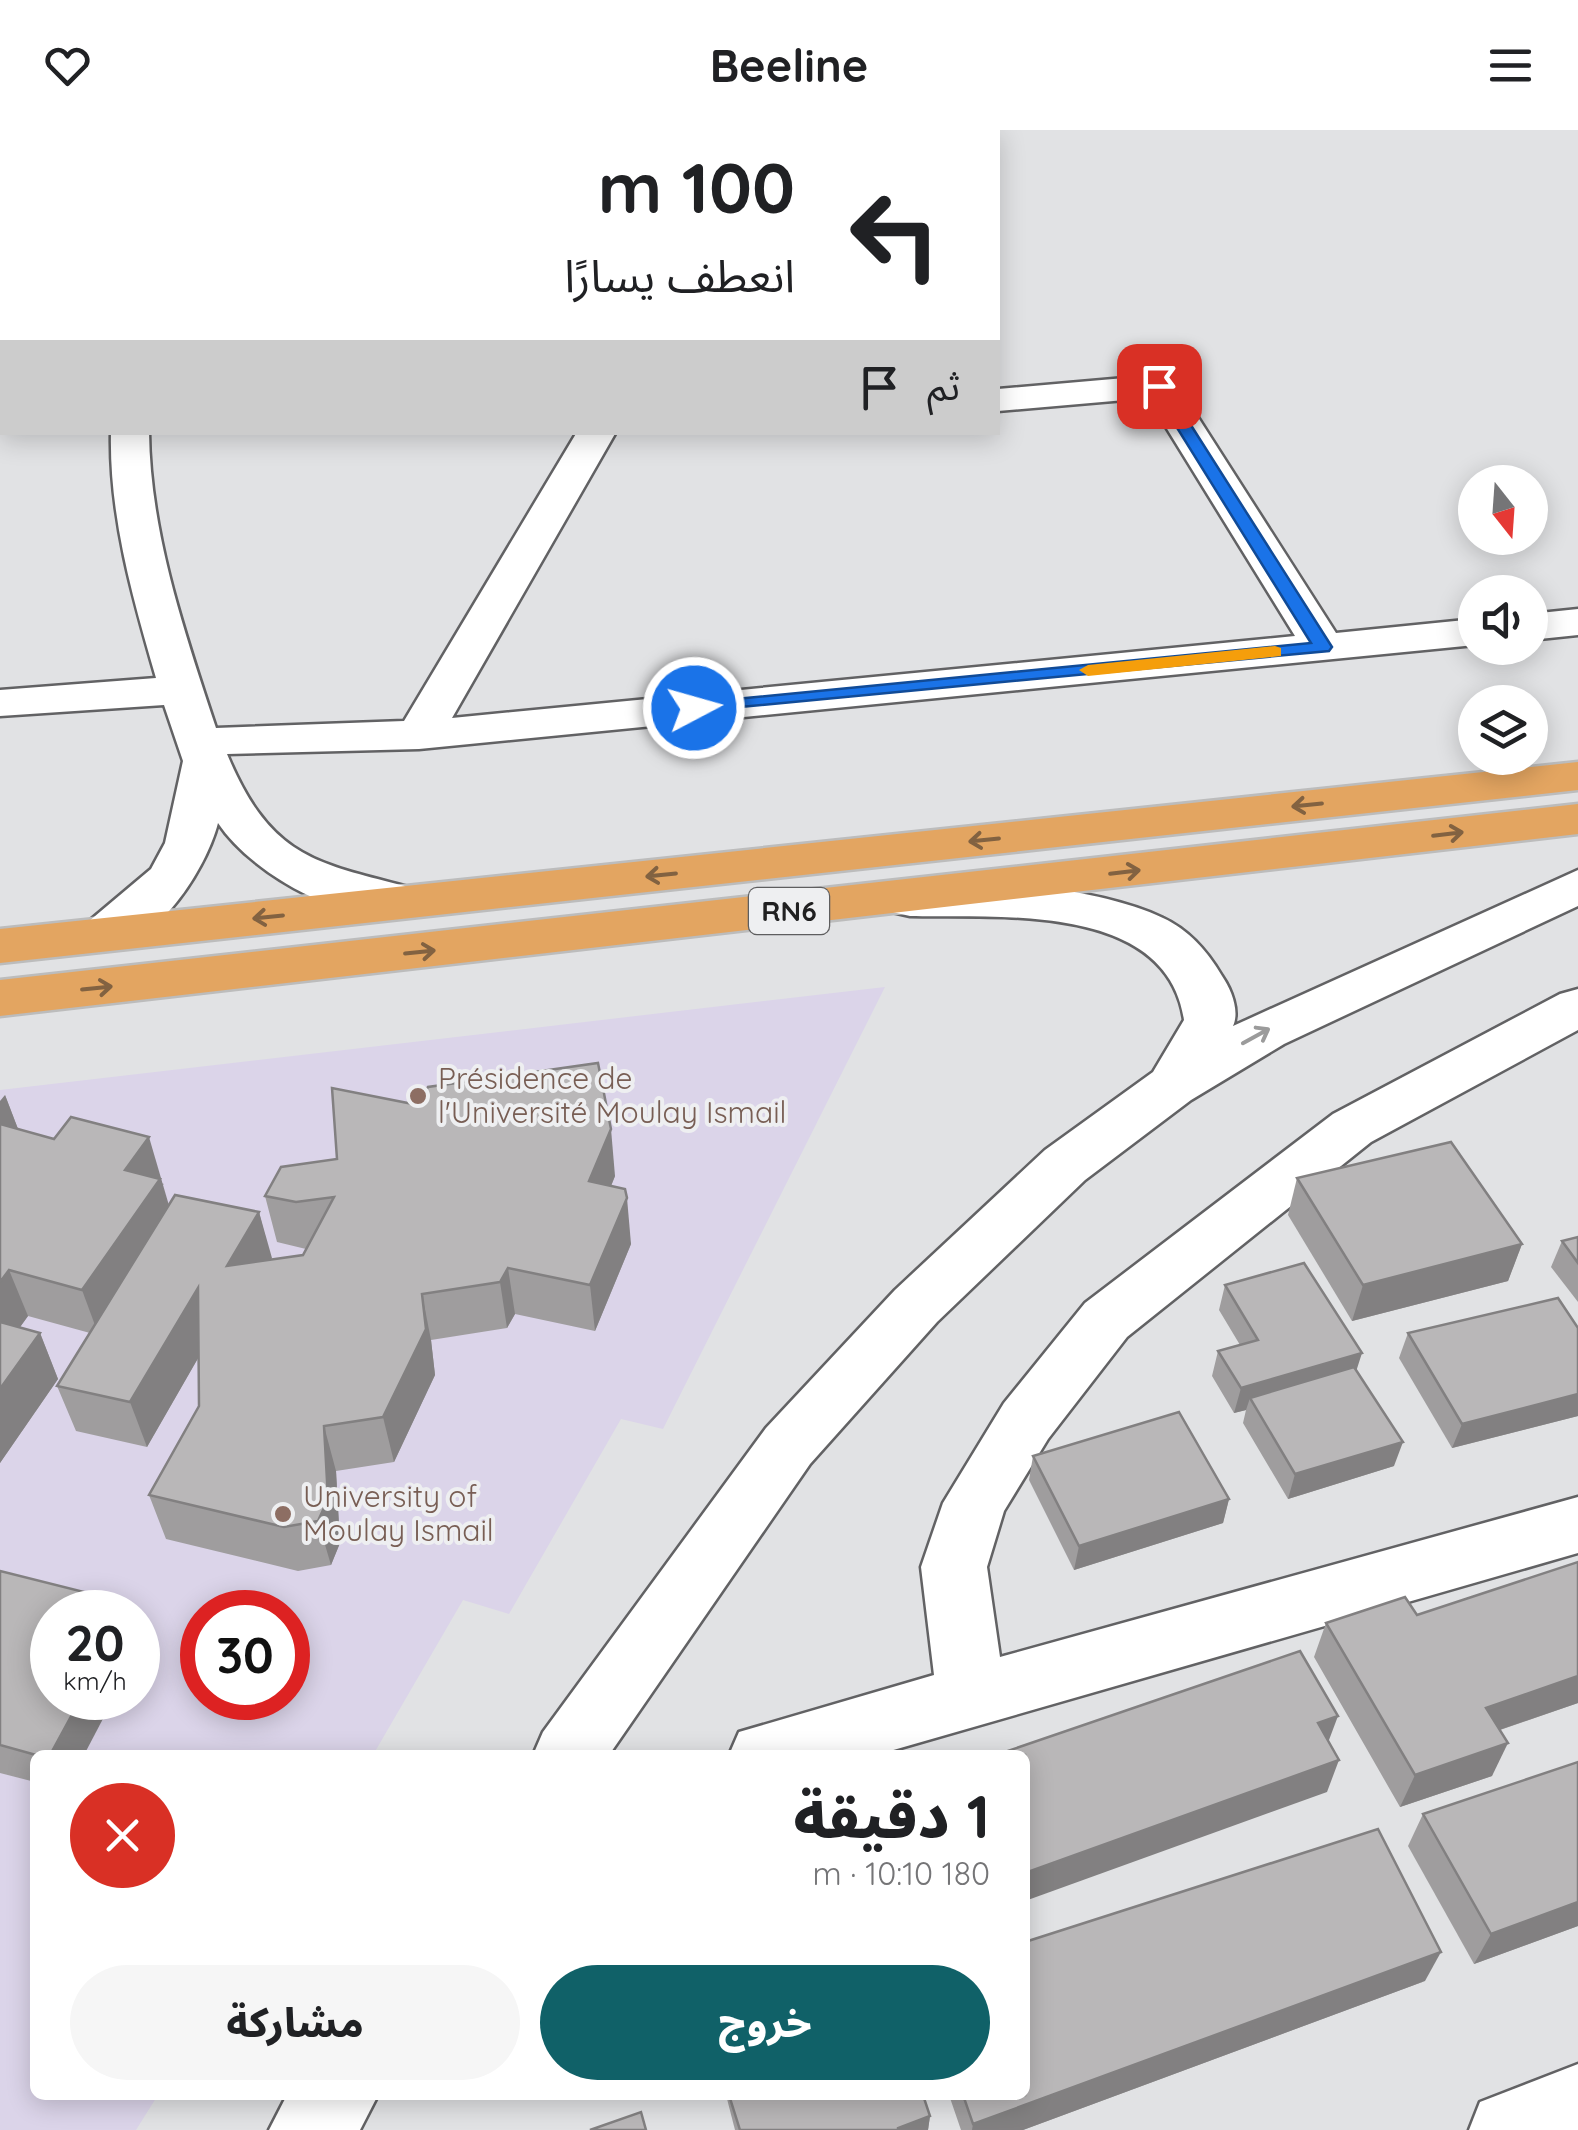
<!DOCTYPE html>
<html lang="ar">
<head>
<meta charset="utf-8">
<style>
  :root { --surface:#fff; --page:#f6f6f6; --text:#202124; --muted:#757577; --accent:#106168 }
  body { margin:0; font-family:Quicksand,"Noto Sans Arabic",sans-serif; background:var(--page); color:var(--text); direction:rtl; height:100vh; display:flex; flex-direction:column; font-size:38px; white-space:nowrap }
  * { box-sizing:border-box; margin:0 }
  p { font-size:32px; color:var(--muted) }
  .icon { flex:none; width:55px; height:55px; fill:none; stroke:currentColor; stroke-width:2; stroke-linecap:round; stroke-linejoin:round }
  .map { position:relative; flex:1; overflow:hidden; direction:ltr }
  .side { position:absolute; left:30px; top:1620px; width:1000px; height:350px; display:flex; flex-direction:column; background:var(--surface); border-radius:15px; box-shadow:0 5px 25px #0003; direction:rtl }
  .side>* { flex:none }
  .banner { position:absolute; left:0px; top:0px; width:1000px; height:305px; box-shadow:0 5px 25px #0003; direction:rtl; background:#fff; color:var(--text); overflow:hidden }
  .needle { width:65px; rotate:163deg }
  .fabs { position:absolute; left:1458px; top:335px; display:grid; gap:20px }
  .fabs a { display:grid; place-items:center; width:90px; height:90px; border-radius:50%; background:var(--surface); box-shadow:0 5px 25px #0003; font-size:50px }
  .speed { position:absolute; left:30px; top:1460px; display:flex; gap:20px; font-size:50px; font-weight:700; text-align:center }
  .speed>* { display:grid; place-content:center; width:130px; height:130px; border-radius:50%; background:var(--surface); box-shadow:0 5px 25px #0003; line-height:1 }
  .speed small { font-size:25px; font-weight:400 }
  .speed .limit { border:15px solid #d22; background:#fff; color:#111 }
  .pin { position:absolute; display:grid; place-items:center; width:85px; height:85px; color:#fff; margin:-42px; border-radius:20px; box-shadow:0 5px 15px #0006 }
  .me { position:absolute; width:110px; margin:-55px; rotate:84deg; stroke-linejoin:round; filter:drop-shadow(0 0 8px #0008) }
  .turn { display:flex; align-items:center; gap:35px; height:210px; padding:0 40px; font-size:45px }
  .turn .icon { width:130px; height:130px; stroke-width:2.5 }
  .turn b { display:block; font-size:70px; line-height:85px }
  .then { display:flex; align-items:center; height:95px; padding:0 40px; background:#0003; gap:20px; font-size:38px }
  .round { display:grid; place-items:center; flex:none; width:105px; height:105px; border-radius:52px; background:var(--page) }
  .head { display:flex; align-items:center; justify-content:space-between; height:170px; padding:0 40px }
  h1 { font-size:60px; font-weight:800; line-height:75px }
  .cta { display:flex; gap:20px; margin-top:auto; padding:20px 40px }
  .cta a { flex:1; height:115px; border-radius:60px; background:var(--accent); color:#fff; font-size:40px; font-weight:800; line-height:115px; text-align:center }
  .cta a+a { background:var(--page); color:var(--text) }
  header { display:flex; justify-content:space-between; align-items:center; height:130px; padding:0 40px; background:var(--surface); font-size:45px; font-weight:800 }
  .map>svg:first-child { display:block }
  .education { fill:#dbd4e9; fill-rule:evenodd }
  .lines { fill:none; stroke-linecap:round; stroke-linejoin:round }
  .minor-casing { stroke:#626264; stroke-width:5 }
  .highway-casing { stroke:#bcbcbc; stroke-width:5 }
  .minor { fill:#fff; fill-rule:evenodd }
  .highway { fill:#e3a561; fill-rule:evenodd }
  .wall { fill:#9f9d9e }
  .shaded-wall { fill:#828081 }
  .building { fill:#b9b7b8; stroke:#828081; stroke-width:2.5 }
  .oneway { stroke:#826241 }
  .oneway2 { stroke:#9b9b9b }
  .route { fill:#1a73e8; stroke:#114b97; stroke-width:2.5 }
  .slow { fill:#f59e0b }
  .education-dot { fill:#8d6e63; stroke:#eeeff1; stroke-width:4 }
  .labels { text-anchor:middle; stroke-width:8; stroke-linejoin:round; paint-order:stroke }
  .shield { fill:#eeeff1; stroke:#5e5e5f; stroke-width:2.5 }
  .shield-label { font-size:28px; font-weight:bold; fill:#202021 }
  .education-label { font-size:30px; fill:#785e54; stroke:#eeeff1; text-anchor:start }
</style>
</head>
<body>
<header><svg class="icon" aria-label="menu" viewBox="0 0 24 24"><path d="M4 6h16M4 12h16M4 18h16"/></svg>Beeline<svg class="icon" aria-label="heart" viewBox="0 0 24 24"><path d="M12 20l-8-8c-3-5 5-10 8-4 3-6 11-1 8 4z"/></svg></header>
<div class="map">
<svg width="1578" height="2000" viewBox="0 0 1578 2000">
  <rect width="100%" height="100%" fill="#e1e2e4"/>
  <path class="education" d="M885,857L663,1299L621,1289L509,1484L463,1470L373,1625H35V1965H158L136,2000H0V960ZM52,1482H138V1568H52ZM202,1482H288V1568H202Z"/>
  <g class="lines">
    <g class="minor-casing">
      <g id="minor">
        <path d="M145,0H177V2H146Z"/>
        <rect x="0" y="64" width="2" height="20"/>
        <path d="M1159,245L1172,248L1178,256L1336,503L1475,489V515L419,619L227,624C272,732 319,733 420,760L427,772L420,784C354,801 254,747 218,693C205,743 148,832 88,816L81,804L88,792L151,739L165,713L183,631L164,575L0,586V560L156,548C133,469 109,386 111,302H149C150,403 185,504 216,598L404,591L577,302H616L452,588L1295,506L1148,268L998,281V259Z"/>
        <path d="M1578,479V505L1530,510V484Z"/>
        <path d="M1578,740V776L1284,914L1191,970L1085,1050L937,1192L810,1334L609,1625H533L543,1602L766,1298L895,1160L1045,1020L1153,942L1184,890C1167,772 999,788 910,786L892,782L885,770L892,758C958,741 1102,758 1163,788C1189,800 1208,822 1222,846C1231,859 1240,881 1233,896Z"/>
        <path d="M1578,859V900L1371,1012L1127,1207L1048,1309L1004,1381L987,1437L1000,1527L1578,1367V1423L876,1625H729L739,1602L934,1545L921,1437L943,1373L1004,1273L1085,1173L1333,984L1560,864Z"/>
        <path d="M1578,1934V2000H1469L1480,1972Z"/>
        <path d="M287,1965H378L360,2000H269Z"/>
      </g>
    </g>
    <g class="highway-casing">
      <g id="highway">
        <path d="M1578,632V660L0,833V799Z"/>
        <path d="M1578,674V704L0,886V850Z"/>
      </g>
    </g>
    <use href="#minor" class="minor"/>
    <use href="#highway" class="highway"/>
  </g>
  <g class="wall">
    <path d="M5,965L18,999L164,1054L162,1056L168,1075L259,1082L271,1130L303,1125L306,1119L277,1112L265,1066L615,1046L611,1056L631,1114L595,1201L515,1184L507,1198L431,1210L435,1245L394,1332L336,1341L340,1413L331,1435L298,1441L166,1409L149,1365L199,1276L198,1228L147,1317L76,1301L57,1256L90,1203L28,1186L20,1197L40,1203L58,1249L0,1333Z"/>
    <path d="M1297,1048L1522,1114L1508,1151L1352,1191L1288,1085Z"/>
    <path d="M1578,1107V1172L1551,1137L1562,1111Z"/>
    <path d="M1225,1155L1356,1240L1394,1336L1288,1369L1243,1293L1246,1280L1234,1283L1212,1246L1218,1221L1240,1215L1219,1180Z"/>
    <path d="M1578,1198V1286L1452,1318L1399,1228L1408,1203Z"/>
    <path d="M1033,1326L1229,1369L1223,1393L1074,1440L1029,1350Z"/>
    <path d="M1578,1432V1573L1500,1600L1492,1646L1400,1677L1314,1527L1326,1493L1417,1485Z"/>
    <path d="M0,1441L52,1568H99L106,1583L35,1625V1652L0,1643Z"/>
    <path d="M1423,1684L1578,1796L1474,1834L1408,1716Z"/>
    <path d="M1425,1851L1023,2000H961L949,1965H1025Z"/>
    <path d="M726,1965H923L930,1986L928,2000H735Z"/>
  </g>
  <g class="shaded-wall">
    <path d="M5,965L23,1012L0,1030V971Z"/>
    <path d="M611,999L615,1046L594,1098L589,1051Z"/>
    <path d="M149,1007L175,1096L99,1206L82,1160L125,1040Z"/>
    <path d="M627,1068L631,1114L595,1201L590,1155Z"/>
    <path d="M259,1082L272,1128L241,1182L227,1136Z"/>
    <path d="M1522,1114L1508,1151L1352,1191L1363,1155Z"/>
    <path d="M508,1138L515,1184L507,1198L500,1152Z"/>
    <path d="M9,1140L28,1186L0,1225V1152Z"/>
    <path d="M198,1158L212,1204L147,1317L130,1272Z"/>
    <path d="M422,1164L431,1210L435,1245L394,1332L383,1287Z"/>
    <path d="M40,1203L58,1249L0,1333V1259Z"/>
    <path d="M1362,1223L1354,1248L1250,1268L1246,1280L1234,1283L1241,1258Z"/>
    <path d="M1578,1264V1286L1452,1318L1462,1294Z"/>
    <path d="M324,1296L336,1341L340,1413L331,1435L318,1391Z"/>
    <path d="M1403,1312L1394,1336L1288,1369L1295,1344Z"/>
    <path d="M1229,1369L1223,1393L1074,1440L1079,1416Z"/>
    <path d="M100,1466L108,1482H91Z"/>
    <path d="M1578,1546V1573L1470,1610L1486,1578Z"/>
    <path d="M81,1568H99L106,1583L84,1625H50Z"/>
    <path d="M1338,1586L1326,1618L1318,1593Z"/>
    <path d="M1508,1613L1492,1646L1400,1677L1415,1645Z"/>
    <path d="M1339,1630L1327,1662L1025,1771V1743Z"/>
    <path d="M1578,1772V1796L1474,1834L1491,1804Z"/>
    <path d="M1441,1822L1425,1851L1023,2000H972L973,1994Z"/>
    <path d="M930,1986L928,2000H897L898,1998Z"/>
  </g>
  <g class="building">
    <path d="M598,933L611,999L589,1051L625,1059L627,1068L590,1155L508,1138L500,1152L422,1164L426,1199L383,1287L324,1296L328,1369L318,1391L284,1397L149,1365L199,1276L198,1158L130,1272L57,1256L175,1065L259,1082L227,1136L303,1125L334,1067L296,1072L265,1066L281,1037L337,1029L332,958L418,975L428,957Z"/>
    <path d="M71,987L149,1007L125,1040L160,1049L82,1160L9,1140L0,1152V994L54,1009Z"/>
    <path d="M1451,1012L1522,1114L1363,1155L1297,1048Z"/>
    <path d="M1578,1107V1133L1562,1111Z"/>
    <path d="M1304,1133L1362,1223L1241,1258L1218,1221L1258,1210L1225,1155Z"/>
    <path d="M1558,1168L1578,1198V1264L1462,1294L1408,1203Z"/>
    <path d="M0,1192L40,1203L0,1259Z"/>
    <path d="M1354,1237L1403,1312L1295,1344L1250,1268Z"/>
    <path d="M1179,1282L1229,1369L1079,1416L1033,1326Z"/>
    <path d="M1578,1432V1546L1486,1578L1508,1613L1415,1645L1326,1493L1405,1467L1417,1485Z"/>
    <path d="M0,1441L100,1466L91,1482H52V1568H81L50,1625H36L0,1615Z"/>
    <path d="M1300,1521L1338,1586L1318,1593L1339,1630L1025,1743V1625H996Z"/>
    <path d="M1578,1632V1772L1491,1804L1423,1684Z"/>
    <path d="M1378,1699L1441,1822L973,1994L963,1965H1025V1812Z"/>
    <path d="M729,1965H923L930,1986L898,1998V2000H740Z"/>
    <path d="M641,1982L646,2000H590Z"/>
  </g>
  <defs><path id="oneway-shaft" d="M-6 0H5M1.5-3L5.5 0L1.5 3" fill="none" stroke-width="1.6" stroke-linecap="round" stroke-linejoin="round" transform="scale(2.5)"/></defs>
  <g class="oneway">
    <use href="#oneway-shaft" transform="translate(1307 675) rotate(174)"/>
    <use href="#oneway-shaft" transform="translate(1448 704) rotate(-7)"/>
    <use href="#oneway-shaft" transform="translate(984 710) rotate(174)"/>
    <use href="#oneway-shaft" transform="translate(1125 742) rotate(-7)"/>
    <use href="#oneway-shaft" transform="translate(661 745) rotate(174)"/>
    <use href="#oneway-shaft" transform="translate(268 787) rotate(174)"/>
    <use href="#oneway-shaft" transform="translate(420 822) rotate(-6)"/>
    <use href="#oneway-shaft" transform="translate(97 858) rotate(-6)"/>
  </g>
  <use class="oneway2" href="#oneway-shaft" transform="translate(1256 906) rotate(-29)"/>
  <path class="route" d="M1159,251L1166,256L1332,517L1329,521L688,582L685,578L694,573L1311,513L1151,256Z"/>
  <path class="slow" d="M1275,516L1281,518V526L1088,546L1079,540L1088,535Z"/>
  <g class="education-dot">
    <circle cx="418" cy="966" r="10"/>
    <circle cx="283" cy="1384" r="10"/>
  </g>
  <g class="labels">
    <rect class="shield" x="749" y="758" width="80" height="46" rx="8"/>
    <g class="shield-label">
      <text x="789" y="791">RN6</text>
    </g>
    <g class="education-label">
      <text x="438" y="959">Présidence de<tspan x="438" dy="34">l'Université Moulay Ismail</tspan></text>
      <text x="303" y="1377">University of<tspan x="303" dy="34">Moulay Ismail</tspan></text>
    </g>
  </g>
</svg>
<div class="fabs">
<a><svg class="needle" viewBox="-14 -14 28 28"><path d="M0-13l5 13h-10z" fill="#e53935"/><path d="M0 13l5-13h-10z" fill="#757577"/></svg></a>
<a><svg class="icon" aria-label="sound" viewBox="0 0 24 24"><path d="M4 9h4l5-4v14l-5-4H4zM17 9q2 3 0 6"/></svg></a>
<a><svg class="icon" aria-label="layers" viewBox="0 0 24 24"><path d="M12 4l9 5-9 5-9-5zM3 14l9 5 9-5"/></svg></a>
</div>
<div class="speed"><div>20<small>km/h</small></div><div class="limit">30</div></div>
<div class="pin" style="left:1159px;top:256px;background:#d93025"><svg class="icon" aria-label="arrive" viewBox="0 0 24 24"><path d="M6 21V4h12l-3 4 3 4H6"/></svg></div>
<svg class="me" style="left:694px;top:578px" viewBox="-20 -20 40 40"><circle r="17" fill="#1a73e8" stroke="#fff" stroke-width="3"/><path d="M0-11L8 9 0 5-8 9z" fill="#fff"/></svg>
<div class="banner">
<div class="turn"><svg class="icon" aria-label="left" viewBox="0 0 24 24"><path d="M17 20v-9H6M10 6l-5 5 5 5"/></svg><div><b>100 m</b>انعطف يسارًا</div></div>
<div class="then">ثم<svg class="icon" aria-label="arrive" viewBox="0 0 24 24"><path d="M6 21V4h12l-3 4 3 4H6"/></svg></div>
</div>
<section class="side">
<div class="head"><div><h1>1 دقيقة</h1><p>180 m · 10:10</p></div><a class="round" style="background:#d93025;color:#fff"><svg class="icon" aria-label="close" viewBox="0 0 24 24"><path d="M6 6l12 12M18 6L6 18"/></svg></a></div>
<div class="cta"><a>خروج</a><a>مشاركة</a></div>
</section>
</div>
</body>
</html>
